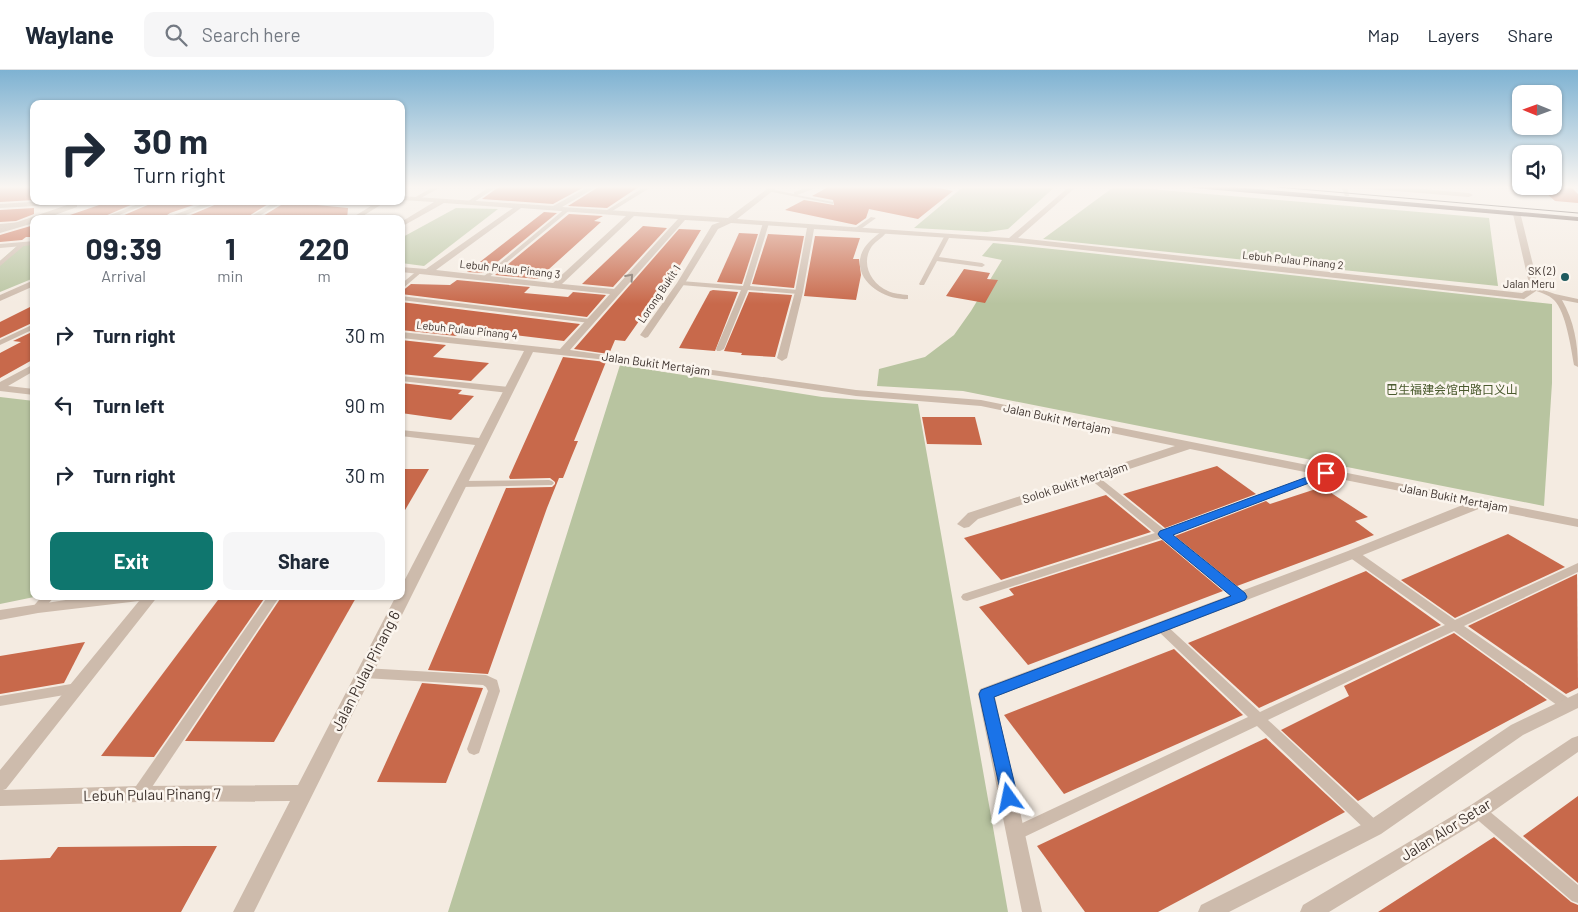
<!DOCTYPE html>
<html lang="en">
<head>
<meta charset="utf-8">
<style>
  :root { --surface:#fff; --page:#f6f6f7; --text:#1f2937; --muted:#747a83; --line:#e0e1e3; --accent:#0f766e }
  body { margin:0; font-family:Barlow,"Noto Sans SC",sans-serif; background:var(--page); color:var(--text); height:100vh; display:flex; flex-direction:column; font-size:19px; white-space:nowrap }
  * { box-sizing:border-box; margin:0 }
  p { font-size:16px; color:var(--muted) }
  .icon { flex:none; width:28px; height:28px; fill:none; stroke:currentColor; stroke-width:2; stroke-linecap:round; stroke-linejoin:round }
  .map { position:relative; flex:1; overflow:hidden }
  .panel { position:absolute; left:30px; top:145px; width:375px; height:385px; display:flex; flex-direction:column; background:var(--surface); border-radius:10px; box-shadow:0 1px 4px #0004 }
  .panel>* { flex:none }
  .banner { position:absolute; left:30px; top:30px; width:375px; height:105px; border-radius:10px; box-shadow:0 1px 4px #0004; background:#fff; color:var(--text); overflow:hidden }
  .needle { width:32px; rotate:271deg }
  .controls { position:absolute; left:1512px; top:15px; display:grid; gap:10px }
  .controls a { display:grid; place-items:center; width:50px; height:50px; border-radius:10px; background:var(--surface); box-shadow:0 1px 4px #0004; font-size:25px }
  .pin { position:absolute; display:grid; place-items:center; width:42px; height:42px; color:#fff; margin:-21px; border:2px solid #fff; border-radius:50%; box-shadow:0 1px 5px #0007 }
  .me { position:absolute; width:55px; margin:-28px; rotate:348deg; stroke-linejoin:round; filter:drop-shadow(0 0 4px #0008) }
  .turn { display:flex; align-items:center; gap:18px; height:105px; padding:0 20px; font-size:22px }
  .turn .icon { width:65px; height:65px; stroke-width:2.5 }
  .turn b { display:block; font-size:35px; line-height:42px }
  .eta { display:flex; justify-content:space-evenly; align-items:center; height:85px; text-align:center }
  .eta b { font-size:30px; font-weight:700; line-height:35px }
  .button { display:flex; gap:10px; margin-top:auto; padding:10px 20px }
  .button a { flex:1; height:58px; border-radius:10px; background:var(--accent); color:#fff; font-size:20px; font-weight:700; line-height:58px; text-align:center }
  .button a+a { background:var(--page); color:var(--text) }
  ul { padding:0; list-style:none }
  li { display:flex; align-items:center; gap:15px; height:70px; padding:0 20px }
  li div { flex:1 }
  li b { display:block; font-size:19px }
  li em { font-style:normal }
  header { display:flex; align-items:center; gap:30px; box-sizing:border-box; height:70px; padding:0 25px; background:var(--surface); border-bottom:1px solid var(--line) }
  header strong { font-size:24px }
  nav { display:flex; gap:28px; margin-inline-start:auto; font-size:18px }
  .search { width:350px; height:45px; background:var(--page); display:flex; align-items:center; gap:12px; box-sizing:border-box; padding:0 18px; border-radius:10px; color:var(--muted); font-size:19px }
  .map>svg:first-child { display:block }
  .green { fill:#b8c4a0 }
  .building { fill:#c8694b }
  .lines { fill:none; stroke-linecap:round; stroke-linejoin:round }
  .service { fill:#cdbbac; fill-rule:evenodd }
  .minor { fill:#cdbbac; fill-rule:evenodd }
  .trunk { fill:#6c584f; fill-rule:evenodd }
  .tram { stroke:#3b302b; stroke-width:1 }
  .oneway { stroke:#7d6f65 }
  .route { fill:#1a73e8; stroke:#114b97 }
  .poi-dot { fill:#1f5a5e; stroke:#fbf5ee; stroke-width:2 }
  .labels { text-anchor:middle; stroke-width:5; stroke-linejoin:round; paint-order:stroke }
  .far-street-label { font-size:11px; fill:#3b302b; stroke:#fbf5ee }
  .far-poi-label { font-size:11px; fill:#3b302b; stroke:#fbf5ee; text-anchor:end }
  .street-label { font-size:12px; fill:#3b302b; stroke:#fbf5ee }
  .park-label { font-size:12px; fill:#4a5a2e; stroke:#fbf5ee }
  .near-street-label { font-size:15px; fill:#3b302b; stroke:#fbf5ee }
</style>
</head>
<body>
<header>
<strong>Waylane</strong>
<div class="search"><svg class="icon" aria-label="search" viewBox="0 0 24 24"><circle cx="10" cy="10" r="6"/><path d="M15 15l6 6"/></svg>Search here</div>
<nav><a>Map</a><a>Layers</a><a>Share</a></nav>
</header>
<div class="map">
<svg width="1578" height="842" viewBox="0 0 1578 842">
  <rect width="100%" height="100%" fill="#f4ebe1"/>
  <g class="green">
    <path d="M964,116H1056L1008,159L987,162L914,158Z"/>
    <path d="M1115,116L1489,148L1498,216L1043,169Z"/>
    <path d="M456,138L498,139L424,196L401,193V168Z"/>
    <path d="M993,173C1180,192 1366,214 1552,234V313L1544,436L963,321L877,316L879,299L925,287L954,265L971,241L1002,190L982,186Z"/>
    <path d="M34,174V208L0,222V191L17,176Z"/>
    <path d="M620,295L822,327L918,334L1008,842H448Z"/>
    <path d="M0,327L34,331V526H39L0,534Z"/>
  </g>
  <g class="building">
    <path d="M0,116H34V130L0,132Z"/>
    <path d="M500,116H586L553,134L482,129Z"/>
    <path d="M600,116H640L607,138L568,136Z"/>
    <path d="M830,116H930L953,121L918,149L869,139L866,148L856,155L785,140L804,130L834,135L833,130L812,126Z"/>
    <path d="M1538,116H1570L1578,124V133L1555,131Z"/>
    <path d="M111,131H140L98,149H68L67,146Z"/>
    <path d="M157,131H205L170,143L161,149H115Z"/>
    <path d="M224,131H273L244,149H188L186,147Z"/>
    <path d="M286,132L348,138L347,149H258Z"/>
    <path d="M34,138V144L16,151L0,152V140Z"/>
    <path d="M544,142L557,143L484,203L467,202Z"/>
    <path d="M569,144L603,146L594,151L601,152L538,209L495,205Z"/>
    <path d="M34,155V167H26L22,170L0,172V165Z"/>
    <path d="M643,156L667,158L613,217L582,214Z"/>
    <path d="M679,159L701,160L650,245L644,244L625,271L615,270L609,284L574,279Z"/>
    <path d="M739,163L758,164L742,214L717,212Z"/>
    <path d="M768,164L804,166L794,218L752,214Z"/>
    <path d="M815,166L860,168L853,189H859L861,205L856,230L804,226Z"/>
    <path d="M964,199L990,203L987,209L998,210L985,233L946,226Z"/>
    <path d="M457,210L530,217L524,223L568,227L573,222L606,225L587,247L401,224V222L411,214L450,215Z"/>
    <path d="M713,220L738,222L715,281L679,278L710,221Z"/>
    <path d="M749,222L792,225L775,287L741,285L742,283L724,281Z"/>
    <path d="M401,232L580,254L564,271L463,259L456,266L401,260Z"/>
    <path d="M34,235V252L0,268V252Z"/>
    <path d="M34,261V289L0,308V283L21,272L13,271Z"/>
    <path d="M401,270L446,275L433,287L489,293L471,311L401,304Z"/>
    <path d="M563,287L606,292L574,371H578L571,388L563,408H559L547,438L488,604L428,600L506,418L552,417L555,414V412L550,408L510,409L509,407Z"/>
    <path d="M401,313L462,320L458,324L474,326L451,350L401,343Z"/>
    <path d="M922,347H975L982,375L927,374Z"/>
    <path d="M1217,396L1256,424L1165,458L1123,424Z"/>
    <path d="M401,399H429L401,447Z"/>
    <path d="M1322,417L1368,447L1355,451L1374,465L1237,516L1175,466L1266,431L1270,434Z"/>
    <path d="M1106,425L1151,462L1001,510L964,468Z"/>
    <path d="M1508,464L1565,497L1455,548L1401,510Z"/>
    <path d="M1162,470L1223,521L1028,595L979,537L1014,525L1009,519Z"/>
    <path d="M1366,501L1441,555L1259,638L1188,573Z"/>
    <path d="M1577,504L1578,618L1566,624L1468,556Z"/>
    <path d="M221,526H266L154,687L101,686Z"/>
    <path d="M282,526H357L274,672L185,671Z"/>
    <path d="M1454,563L1547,630L1358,731L1281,660L1349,626L1344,616Z"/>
    <path d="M85,572L64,613L0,624V586Z"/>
    <path d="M1174,579L1243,645L1064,724L1004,645Z"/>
    <path d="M422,613L483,618L446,713L377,712Z"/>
    <path d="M1266,668L1345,742L1158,842H1085L1037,776Z"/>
    <path d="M1578,726V813L1523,766Z"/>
    <path d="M1494,767L1571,832L1578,835V842H1378Z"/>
    <path d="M185,776H217L181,842H0V790L50,788L58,777Z"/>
  </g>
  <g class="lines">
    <g class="service">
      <path d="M435,116H443L417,130L412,129Z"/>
      <path d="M491,116H498L471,134H467V132Z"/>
      <path d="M646,116H653L609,143L604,142Z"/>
      <path d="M812,116H821L797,125L833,132V134L767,121L770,119L794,124V122Z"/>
      <path d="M1260,116H1266L1262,119Z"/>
      <path d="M146,131H155L109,149H100Z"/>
      <path d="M277,131H285L254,149H246Z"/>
      <path d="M338,131L376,133L379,131H387L358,149H350L371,136Z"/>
      <path d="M566,138L571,139L487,209H483V207Z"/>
      <path d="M171,145L186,149L169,148V146Z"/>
      <path d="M871,147L876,148L858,161H854V159Z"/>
      <path d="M766,151L769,153L750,216L799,220L803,222L799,224L748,220L724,279L720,281H717L716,279L741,220L681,215L678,213L681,211L743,216L763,153Z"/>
      <path d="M21,152L24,154L23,155L0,158V154Z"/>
      <path d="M881,162L886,163C882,168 876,171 872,176C860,193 871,214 888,221C894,224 901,224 908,225V229C885,231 853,211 861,185C864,175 873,168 881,162Z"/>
      <path d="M945,165L950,166L939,187L982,193L985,195L982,197L937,191L924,215H920L919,214Z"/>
      <path d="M21,173L26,174L0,196V191Z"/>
      <path d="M418,200L423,201L401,220V214Z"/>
      <path d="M1535,217L1555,224L1578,229V233L1562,230C1574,251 1578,274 1578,297L1574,295C1571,278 1566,242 1554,230C1549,225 1540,222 1533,220L1531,219Z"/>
      <path d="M401,226L590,249L594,251L590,253L401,230Z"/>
      <path d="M34,254V259L0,275V270Z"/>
      <path d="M401,306L509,317L513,320L509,323L401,311Z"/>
      <path d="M1326,400L1329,401L1331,403L1329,405L1171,465L1245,524L1247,527L1245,530H1237L1162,468L967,531L963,530L961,527L963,524L1155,463L1090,409L1088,407L1090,405H1096L1165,460Z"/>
      <path d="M549,410L552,411L554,413L552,415L461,417L456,414L461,411Z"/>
      <path d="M1353,480L1357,481L1455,550L1578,493V502L1464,556L1571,630L1573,634L1571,638L1566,639L1561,638L1454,561L1268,650L1379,753L1381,758L1379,763L1374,765L1369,763L1257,656L1022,768L1017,770L1012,768L1009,763L1012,758L1248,647L1157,560L1155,557L1157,554L1161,553L1165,554L1260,642L1445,555L1349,487L1348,484L1349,481Z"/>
      <path d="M42,526H55L42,541H34L32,538Z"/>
      <path d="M268,526H280L144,729L139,730L134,729L132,724L134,719Z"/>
      <path d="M364,598L486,605L497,610L500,621L479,683L474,685L469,683L467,679L488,621L486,617L483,615L364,608L360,607L358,603L360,599Z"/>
      <path d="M77,613L82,614L83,618L82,622L0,636V626Z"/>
      <path d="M1478,734L1483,736L1578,815V833L1572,831L1473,746L1471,741L1473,736Z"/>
    </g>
    <g class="minor">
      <path d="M590,116H598L562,137L728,148L771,116H779L737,149L1009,168L1070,116H1077L1018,168L1522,223L1530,218L1513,144L1520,142L1539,219L1524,229L1011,172L814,159L803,222L787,288L782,291L777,288L795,222L807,158L731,153L718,159L685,213L648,267L645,268L640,265L677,213L712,155L720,152L685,150L570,280L856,320L981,330L1578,449V457L1481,438L1358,487L995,627L1042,842H1022L978,624L980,619L1348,481L1465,434L1190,379L978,449L969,457L964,458L957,454L968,443L1175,376L981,336L856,326L616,291L533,282L254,842H233L290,731L139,732L0,736V700L139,531L38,543L0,550V540L92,526H158L6,719L3,720L139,716L298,715L396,526H401V517L475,375L401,366V360L479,368L524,281L401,268V262L560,279L610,224L401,202V197L426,199L513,138L444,133L401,157V152L434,132L401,130V126L553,136ZM521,138L626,146L553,213L436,200ZM634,146L678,149L614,219L562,214Z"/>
      <path d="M1341,116H1347L1349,126H1345Z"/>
      <path d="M1355,116H1386L1469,123L1473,125L1469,127L1358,118Z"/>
      <path d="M44,131H88L77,134V137L44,149H34V153L0,163V158L70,134L0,138V134Z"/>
      <path d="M211,131H222L175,149H163Z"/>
      <path d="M34,171V175L0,178V174Z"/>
      <path d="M34,210V216L0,231V225Z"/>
      <path d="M34,294V301L8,316L34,319V325L0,321V312Z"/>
      <path d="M1578,623V638L1523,665L1381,764L1229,842H1198L1201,835L1367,752L1511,655Z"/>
      <path d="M1578,666V682L1485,747L1329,842H1300L1303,835L1471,735L1572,668Z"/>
    </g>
    <path class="trunk" d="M1190,116H1223L1578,147V151L1194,118Z"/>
    <path class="tram" d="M1265,116L1578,143"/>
  </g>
  <defs><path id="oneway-chevron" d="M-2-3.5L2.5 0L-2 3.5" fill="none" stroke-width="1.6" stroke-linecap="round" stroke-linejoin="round" transform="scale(1.25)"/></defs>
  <use class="oneway" href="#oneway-chevron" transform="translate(630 207) rotate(-48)"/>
  <linearGradient id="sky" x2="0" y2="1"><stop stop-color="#7eb2d2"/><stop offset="0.5" stop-color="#faf6f2"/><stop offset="1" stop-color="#faf6f2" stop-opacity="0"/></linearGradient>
  <rect width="1578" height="234" fill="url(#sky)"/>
  <path class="route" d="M1326,400L1332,403L1330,405L1173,465L1245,523L1247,527L1245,530L994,627L1018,728L1015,733L1009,735L1003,733L979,624L981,620L1231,526L1160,467L1158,464L1160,461Z"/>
  <circle class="poi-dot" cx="1565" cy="207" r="5"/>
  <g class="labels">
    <g class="far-street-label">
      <text transform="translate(1293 190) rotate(6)" y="4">Lebuh Pulau Pinang 2</text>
      <text transform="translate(510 199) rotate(6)" y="4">Lebuh Pulau Pinang 3</text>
      <text transform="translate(659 224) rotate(-56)" y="4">Lorong Bukit 1</text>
      <text transform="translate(467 260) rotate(6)" y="4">Lebuh Pulau Pinang 4</text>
    </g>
    <g class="far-poi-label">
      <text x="1555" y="205">SK (2)<tspan x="1555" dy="13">Jalan Meru</tspan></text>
    </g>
    <g class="street-label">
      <text transform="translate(656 294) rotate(8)" y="4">Jalan Bukit Mertajam</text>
      <text transform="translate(1057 349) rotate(12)" y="4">Jalan Bukit Mertajam</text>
      <text transform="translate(1075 413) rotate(-18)" y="4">Solok Bukit Mertajam</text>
      <text transform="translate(1454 428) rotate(11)" y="4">Jalan Bukit Mertajam</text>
    </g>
    <g class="park-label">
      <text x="1452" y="324">巴生福建会馆中路口义山</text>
    </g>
    <g class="near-street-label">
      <text transform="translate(366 601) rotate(-63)" y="5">Jalan Pulau Pinang 6</text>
      <text transform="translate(152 725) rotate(-1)" y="5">Lebuh Pulau Pinang 7</text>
      <text transform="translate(1446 760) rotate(-32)" y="5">Jalan Alor Setar</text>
    </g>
  </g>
</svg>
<div class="controls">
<a><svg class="needle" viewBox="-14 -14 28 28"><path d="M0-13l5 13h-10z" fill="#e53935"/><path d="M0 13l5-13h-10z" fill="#747a83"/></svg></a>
<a><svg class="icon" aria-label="sound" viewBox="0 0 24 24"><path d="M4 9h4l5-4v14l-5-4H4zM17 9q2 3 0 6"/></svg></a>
</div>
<div class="pin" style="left:1326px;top:403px;background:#d93025"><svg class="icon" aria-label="arrive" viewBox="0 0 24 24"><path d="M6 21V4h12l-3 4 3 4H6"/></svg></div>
<svg class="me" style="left:1009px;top:728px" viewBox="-20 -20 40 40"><path d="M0-17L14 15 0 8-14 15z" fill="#1a73e8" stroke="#fff" stroke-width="4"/></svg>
<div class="banner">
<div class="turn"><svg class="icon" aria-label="right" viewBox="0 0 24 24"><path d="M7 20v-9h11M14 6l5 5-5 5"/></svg><div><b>30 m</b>Turn right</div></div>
</div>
<section class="panel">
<div class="eta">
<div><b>09:39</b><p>Arrival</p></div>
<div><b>1</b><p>min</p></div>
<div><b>220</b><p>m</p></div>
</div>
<ul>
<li><svg class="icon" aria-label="right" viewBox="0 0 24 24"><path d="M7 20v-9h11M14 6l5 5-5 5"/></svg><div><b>Turn right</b></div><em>30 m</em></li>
<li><svg class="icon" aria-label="left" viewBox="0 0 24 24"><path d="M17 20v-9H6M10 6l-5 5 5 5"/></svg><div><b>Turn left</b></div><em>90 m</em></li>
<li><svg class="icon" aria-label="right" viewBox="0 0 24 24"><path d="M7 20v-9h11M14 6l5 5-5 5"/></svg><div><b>Turn right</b></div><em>30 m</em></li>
</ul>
<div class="button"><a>Exit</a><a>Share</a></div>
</section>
</div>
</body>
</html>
